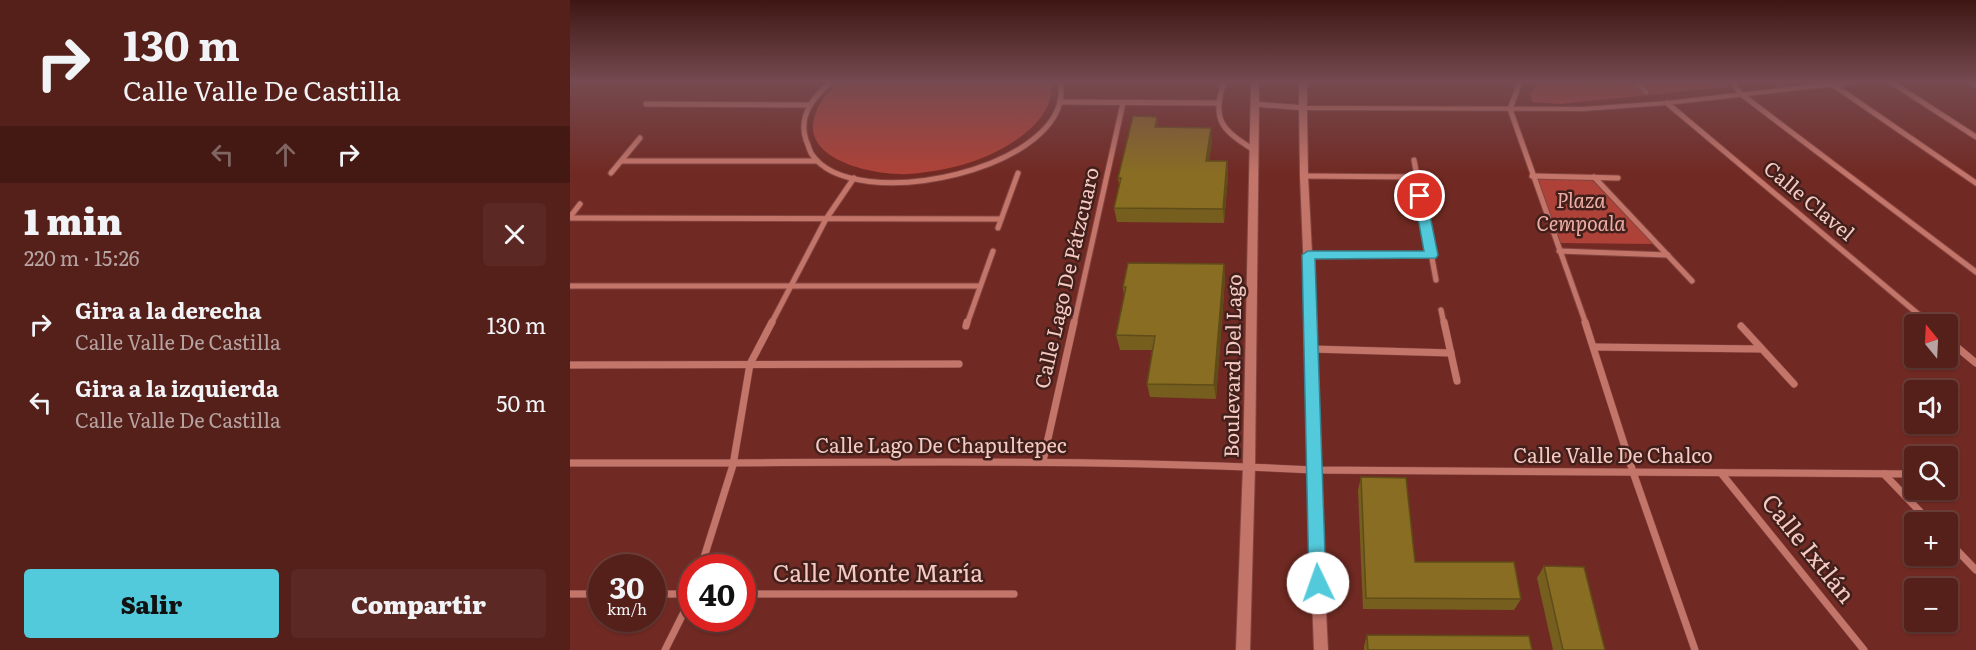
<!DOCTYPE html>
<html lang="es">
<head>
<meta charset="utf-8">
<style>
  :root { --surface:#55201a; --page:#5b2823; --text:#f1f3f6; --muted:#b6a3a2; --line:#6b3e39; --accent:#53cadc }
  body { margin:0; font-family:Literata,serif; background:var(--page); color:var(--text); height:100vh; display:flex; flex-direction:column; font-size:22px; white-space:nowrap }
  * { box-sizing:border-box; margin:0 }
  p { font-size:20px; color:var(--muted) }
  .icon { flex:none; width:33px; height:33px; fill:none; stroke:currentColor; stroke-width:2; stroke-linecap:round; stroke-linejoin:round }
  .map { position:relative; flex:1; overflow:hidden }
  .sheet { display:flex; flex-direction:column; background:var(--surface); width:570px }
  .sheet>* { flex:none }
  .hud { background:#55201a; color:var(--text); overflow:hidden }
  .needle { width:39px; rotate:342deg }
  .controls { position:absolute; left:1334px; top:314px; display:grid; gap:12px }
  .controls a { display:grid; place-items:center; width:54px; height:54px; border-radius:6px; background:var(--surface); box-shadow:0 2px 4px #0004,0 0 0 2px var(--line); font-size:30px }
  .speed { position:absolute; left:18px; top:554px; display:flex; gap:12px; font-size:30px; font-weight:700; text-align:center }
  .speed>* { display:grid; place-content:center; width:78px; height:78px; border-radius:50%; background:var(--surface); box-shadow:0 2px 4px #0004,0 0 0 2px var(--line); line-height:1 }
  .speed small { font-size:15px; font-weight:400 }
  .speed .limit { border:9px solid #d22; background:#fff; color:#111 }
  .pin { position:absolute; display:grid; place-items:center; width:51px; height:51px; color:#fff; margin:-26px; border:3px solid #fff; border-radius:50%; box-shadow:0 2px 6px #0007 }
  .me { position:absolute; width:66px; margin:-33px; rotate:357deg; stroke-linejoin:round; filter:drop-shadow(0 0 4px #0008) }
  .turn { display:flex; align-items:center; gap:21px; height:126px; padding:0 24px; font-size:27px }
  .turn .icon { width:78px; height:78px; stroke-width:2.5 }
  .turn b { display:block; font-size:42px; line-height:51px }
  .lanes { display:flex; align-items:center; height:57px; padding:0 24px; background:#0003; justify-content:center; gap:30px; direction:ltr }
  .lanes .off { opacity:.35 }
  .round { display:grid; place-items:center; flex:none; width:63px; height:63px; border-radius:6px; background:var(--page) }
  .head { display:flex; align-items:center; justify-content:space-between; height:102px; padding:0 24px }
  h1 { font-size:36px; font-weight:800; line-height:45px }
  .button { display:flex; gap:12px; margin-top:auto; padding:12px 24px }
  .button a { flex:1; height:69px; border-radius:6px; background:var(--accent); color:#111; font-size:24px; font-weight:800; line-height:69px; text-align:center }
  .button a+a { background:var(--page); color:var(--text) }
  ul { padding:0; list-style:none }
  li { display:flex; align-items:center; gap:18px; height:78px; padding:0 24px }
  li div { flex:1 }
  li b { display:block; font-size:22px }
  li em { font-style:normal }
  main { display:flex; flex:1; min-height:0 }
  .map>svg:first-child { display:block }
  .green { fill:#ae4238 }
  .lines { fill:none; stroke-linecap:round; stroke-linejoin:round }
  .minor-far1-casing { stroke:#834541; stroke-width:7 }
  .minor-casing { stroke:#834541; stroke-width:8 }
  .tertiary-casing { stroke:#834541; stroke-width:2 }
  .minor-far1 { stroke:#c4756a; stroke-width:5 }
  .minor { stroke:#c4756a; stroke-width:7 }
  .tertiary { fill:#c4756a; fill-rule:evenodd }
  .wall { fill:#755e1e }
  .shaded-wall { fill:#5f4c18 }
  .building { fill:#886d23; stroke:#5f4c18; stroke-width:1.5 }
  .route { fill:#53cadc; stroke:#36838f; stroke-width:1.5 }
  .labels { text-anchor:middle; stroke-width:5; stroke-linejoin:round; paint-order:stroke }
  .park-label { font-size:20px; font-style:italic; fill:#eeaea5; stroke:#41201c }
  .street-label { font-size:20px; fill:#f6cac3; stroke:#41201c }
  .near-street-label { font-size:24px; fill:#f6cac3; stroke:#41201c }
</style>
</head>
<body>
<main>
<section class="sheet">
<div class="hud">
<div class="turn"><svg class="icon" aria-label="right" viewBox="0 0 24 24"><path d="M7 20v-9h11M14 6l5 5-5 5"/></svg><div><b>130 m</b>Calle Valle De Castilla</div></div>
<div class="lanes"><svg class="icon off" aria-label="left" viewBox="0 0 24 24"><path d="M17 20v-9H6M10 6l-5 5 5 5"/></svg><svg class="icon off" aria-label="ahead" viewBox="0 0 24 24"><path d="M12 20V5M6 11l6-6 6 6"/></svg><svg class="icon" aria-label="right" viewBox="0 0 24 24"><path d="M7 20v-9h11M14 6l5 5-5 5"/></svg></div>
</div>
<div class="head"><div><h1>1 min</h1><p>220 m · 15:26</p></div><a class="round"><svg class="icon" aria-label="close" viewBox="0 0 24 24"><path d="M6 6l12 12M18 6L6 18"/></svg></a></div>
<ul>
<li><svg class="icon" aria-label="right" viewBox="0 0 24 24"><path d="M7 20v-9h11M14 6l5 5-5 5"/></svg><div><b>Gira a la derecha</b><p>Calle Valle De Castilla</p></div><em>130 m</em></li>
<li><svg class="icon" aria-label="left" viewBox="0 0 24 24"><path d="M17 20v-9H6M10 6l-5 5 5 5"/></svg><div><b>Gira a la izquierda</b><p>Calle Valle De Castilla</p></div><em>50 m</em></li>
</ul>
<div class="button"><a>Salir</a><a>Compartir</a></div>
</section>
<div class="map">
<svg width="1406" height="650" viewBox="0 0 1406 650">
  <rect width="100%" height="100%" fill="#712a23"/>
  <g class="green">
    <path d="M268,82H481C484,106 468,124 449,138C417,161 378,171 338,174C307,176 229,161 245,115C249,101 259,92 268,82Z"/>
    <path d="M967,82H1153L1156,87L990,104L962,102L961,93Z"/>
    <path d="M966,179L1022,180L1084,244L990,243Z"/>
  </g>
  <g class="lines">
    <g class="minor-far1-casing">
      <g id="minor-far1">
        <path d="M261,82C243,97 228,116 236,140C238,144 239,149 241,153C281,218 508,168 490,82"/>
        <path d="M654,82C641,120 652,130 684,150"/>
        <path d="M950,82L940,109L1016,324"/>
        <path d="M1067,82L1076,92"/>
        <path d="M1162,82L1171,94L1406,272"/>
        <path d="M1321,82L1406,137"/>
        <path d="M1401,82L1406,85"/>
        <path d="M1262,84L1406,183"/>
        <path d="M490,102L647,103"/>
        <path d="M1097,103L1360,324"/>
        <path d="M76,104L240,105"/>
        <path d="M844,160L866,280"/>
        <path d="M53,161H247"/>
        <path d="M41,173L70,138"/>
        <path d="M734,176L847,177"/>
        <path d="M962,176L1048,178"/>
        <path d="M1024,177L1122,281"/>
        <path d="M0,217L10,204"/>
        <path d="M0,218L431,219"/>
        <path d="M428,228L448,173"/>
        <path d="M989,251L1098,255"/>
        <path d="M738,255H861"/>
        <path d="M0,286H409"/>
        <path d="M871,310L874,324"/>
        <path d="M201,324L256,219L284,178"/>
        <path d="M397,324L423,251"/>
        <path d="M504,324L553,103"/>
      </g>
    </g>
    <g class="minor-casing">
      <g id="minor">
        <path d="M874,322L887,381"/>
        <path d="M1015,322L1063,472L1125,650"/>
        <path d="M1358,322L1360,324"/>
        <path d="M396,326L397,322"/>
        <path d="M1171,326L1224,384"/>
        <path d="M1377,339L1406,363"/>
        <path d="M1024,347L1191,349"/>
        <path d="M742,349L881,353"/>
        <path d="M0,365L389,364"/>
        <path d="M473,461L504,322"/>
        <path d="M0,463C248,464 495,457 743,470L1344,474"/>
        <path d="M1151,473L1294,650"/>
        <path d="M1314,474L1360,522"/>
        <path d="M1377,474H1384"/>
        <path d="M1377,540L1406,570"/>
        <path d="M131,567L163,465L180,364L202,322"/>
        <path d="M0,594H32"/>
        <path d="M82,594H122"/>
        <path d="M172,594H444"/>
        <path d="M95,650L122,596"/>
      </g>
    </g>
    <g class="tertiary-casing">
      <path id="tertiary" d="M681,82H689V102L729,105V82H737V106L1012,107L1097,101L1263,82H1287L1283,84L1097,105L1012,111L737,110L738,176L747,349L749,470L758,650H744L737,470V349L730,176L729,110L689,107L685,466L680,650H666L673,466Z"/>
    </g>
    <use href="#minor-far1" class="minor-far1"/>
    <use href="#minor" class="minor"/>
    <use href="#tertiary" class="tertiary"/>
  </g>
  <g class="wall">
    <path d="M1016,82H1044L1043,86L1022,88Z"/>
    <path d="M589,127L642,141L639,161H657L658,175L654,223L547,222L544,208L549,185L548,178Z"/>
    <path d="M654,264L655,279L646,399L580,397L577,384L582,350H550L546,335L554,295L553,287Z"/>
    <path d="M791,477L845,562L951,599L944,610L793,609L788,490Z"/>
    <path d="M974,566L1035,650H983L967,578Z"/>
    <path d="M797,635L962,650H794V646Z"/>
  </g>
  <g class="shaded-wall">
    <path d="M587,117L589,130L585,127Z"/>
    <path d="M641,128L642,141L637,174L636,161Z"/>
    <path d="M657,161L658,175L654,223L653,209Z"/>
    <path d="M654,264L655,279L646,399L644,385Z"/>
  </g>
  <g class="building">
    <path d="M563,116L587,117L585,127L641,128L636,161H657L653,209L544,208L551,178H548Z"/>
    <path d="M558,263L654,264L644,385L577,384L585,336L546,335L556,287H553Z"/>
    <path d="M791,477L836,478L845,562H944L951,599L796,598Z"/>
    <path d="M974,566L1014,567L1035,650H993Z"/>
    <path d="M797,635L959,636L962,650H798Z"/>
  </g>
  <linearGradient id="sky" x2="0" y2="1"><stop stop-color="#3e1713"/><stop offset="0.47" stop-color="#754a50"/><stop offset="1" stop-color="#754a50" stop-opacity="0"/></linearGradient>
  <rect width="1406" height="173" fill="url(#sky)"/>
  <path class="route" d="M850,193L856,196L868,255L866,258L745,259L756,583L754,589L748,591L742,589L739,583L732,255L738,251H854L844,196Z"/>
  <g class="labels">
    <g class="park-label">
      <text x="1011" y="208">Plaza<tspan x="1011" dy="23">Cempoala</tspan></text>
    </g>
    <g class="street-label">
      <text transform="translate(1239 201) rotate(40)" y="7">Calle Clavel</text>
      <text transform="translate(497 278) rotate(-77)" y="7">Calle Lago De Pátzcuaro</text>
      <text transform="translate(663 366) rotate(-89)" y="7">Boulevard Del Lago</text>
      <text x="371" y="453">Calle Lago De Chapultepec</text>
      <text x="1043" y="463">Calle Valle De Chalco</text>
    </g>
    <g class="near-street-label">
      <text transform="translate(1238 549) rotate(51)" y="8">Calle Ixtlán</text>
      <text x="308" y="582">Calle Monte María</text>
    </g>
  </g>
</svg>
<div class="controls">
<a><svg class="needle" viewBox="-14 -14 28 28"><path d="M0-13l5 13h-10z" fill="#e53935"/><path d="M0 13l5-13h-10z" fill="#b6a3a2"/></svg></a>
<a><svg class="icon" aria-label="sound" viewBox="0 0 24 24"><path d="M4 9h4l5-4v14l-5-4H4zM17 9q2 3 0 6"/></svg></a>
<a><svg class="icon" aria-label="search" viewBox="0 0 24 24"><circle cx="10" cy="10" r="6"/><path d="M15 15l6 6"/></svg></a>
<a>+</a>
<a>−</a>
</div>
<div class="speed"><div>30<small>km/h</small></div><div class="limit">40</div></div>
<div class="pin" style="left:850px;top:196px;background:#d93025"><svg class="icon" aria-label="arrive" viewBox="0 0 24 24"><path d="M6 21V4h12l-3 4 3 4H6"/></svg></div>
<svg class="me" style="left:748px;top:583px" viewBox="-20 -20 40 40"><circle r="19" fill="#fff"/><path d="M0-13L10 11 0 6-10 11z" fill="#53cadc"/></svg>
</div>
</main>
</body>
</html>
